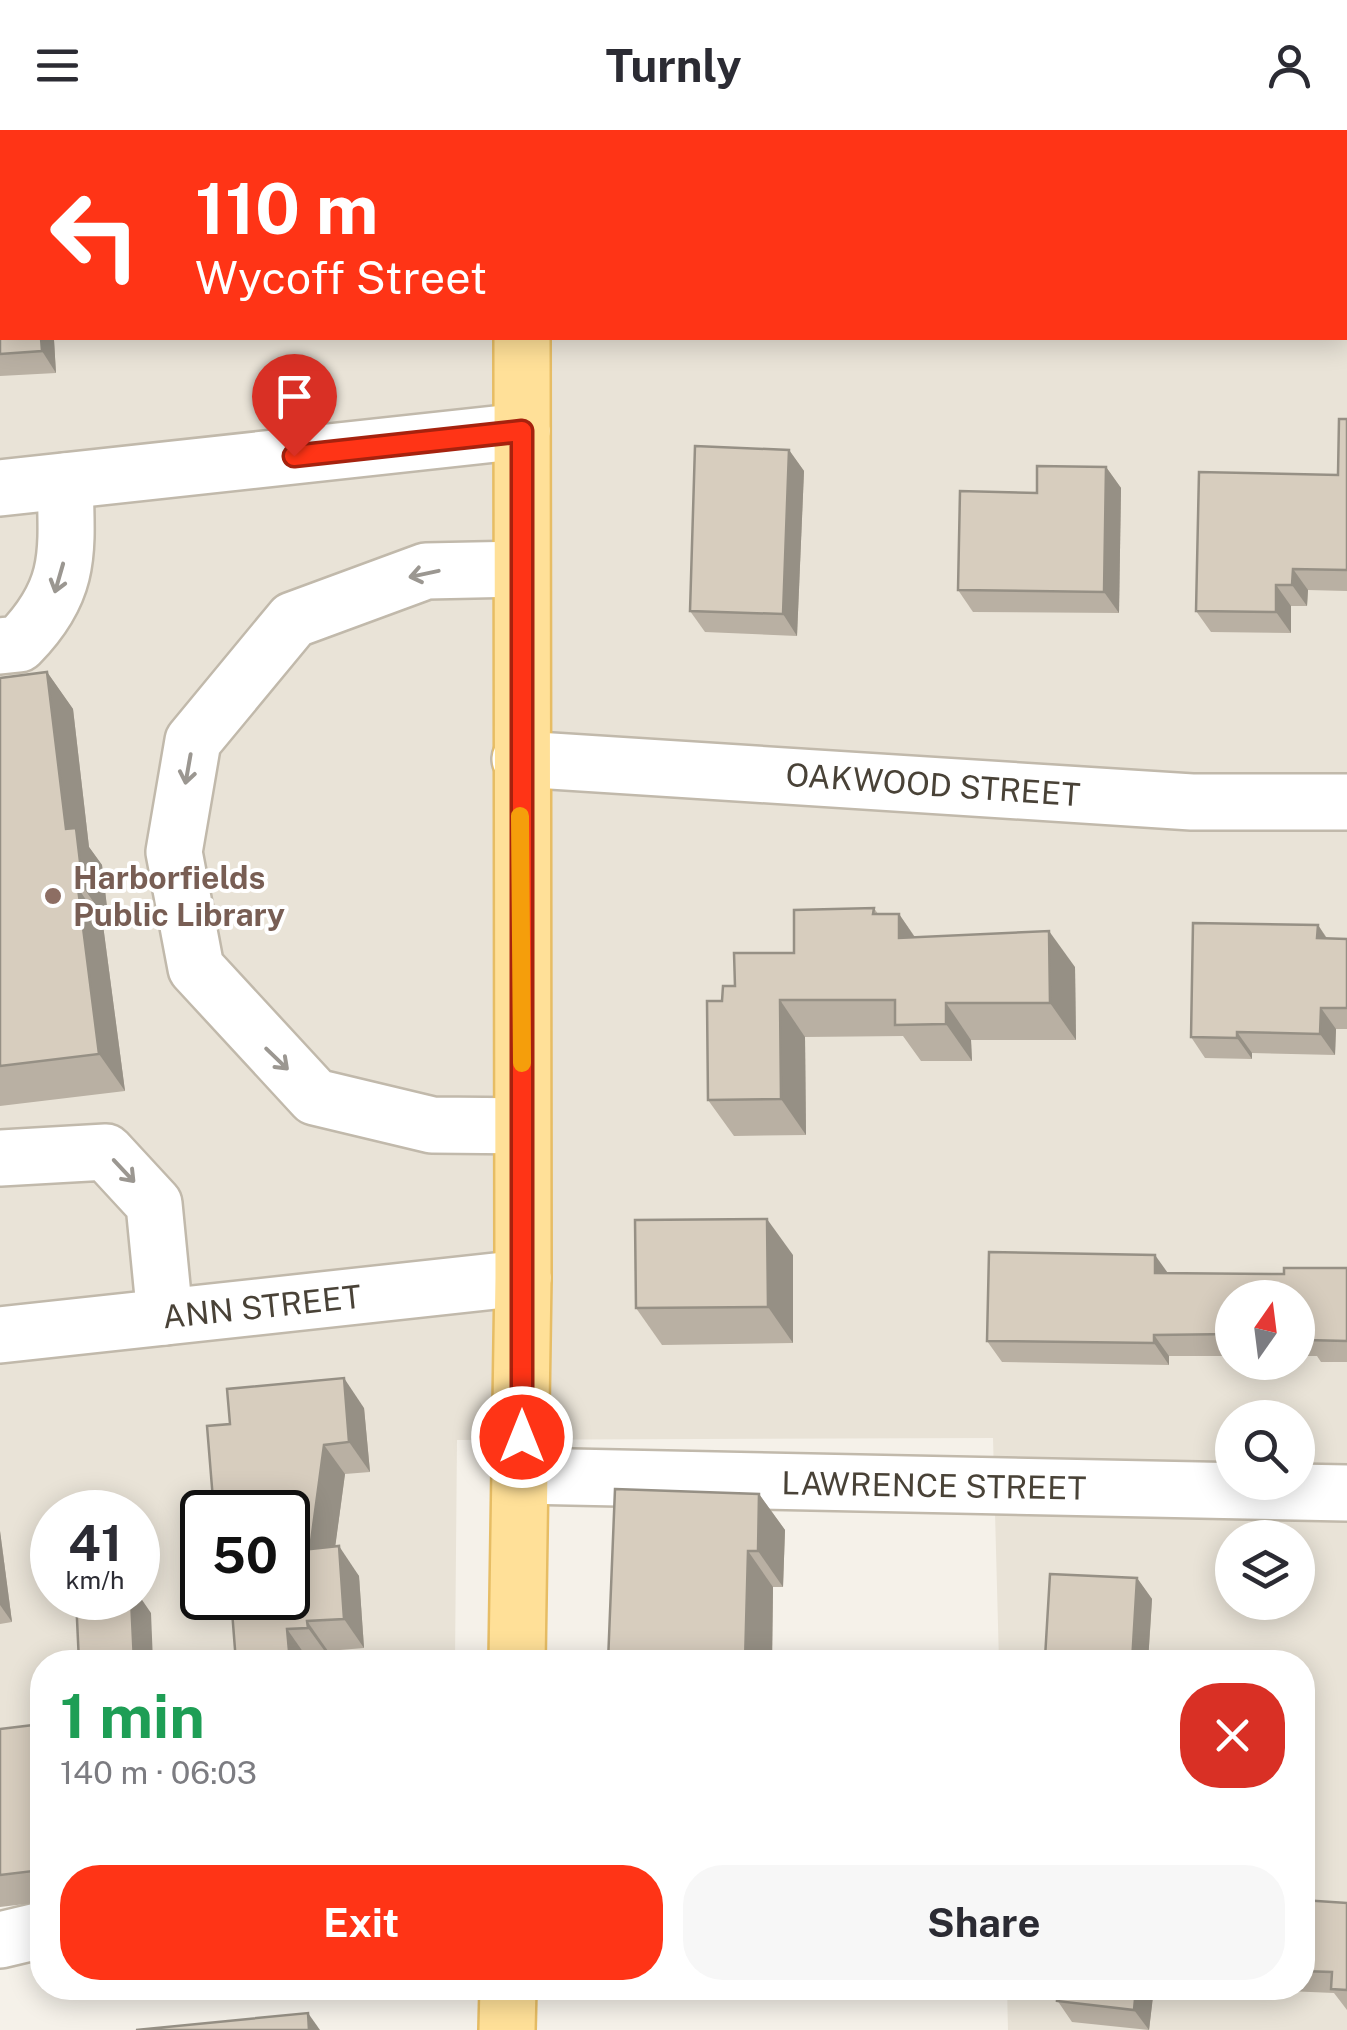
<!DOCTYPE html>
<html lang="en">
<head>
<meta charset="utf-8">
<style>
  :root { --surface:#fff; --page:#f7f7f7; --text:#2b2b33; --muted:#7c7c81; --accent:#ff3416 }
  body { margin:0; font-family:"Public Sans",sans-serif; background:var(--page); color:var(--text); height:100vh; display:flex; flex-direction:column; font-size:38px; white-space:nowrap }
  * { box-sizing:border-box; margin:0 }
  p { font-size:32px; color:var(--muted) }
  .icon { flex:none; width:55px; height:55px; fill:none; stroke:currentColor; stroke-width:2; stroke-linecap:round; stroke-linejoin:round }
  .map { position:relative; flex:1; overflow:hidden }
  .side { position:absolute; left:30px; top:1520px; width:1285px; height:350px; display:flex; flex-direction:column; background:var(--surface); border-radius:40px; box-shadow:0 5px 25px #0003 }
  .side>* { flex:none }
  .guide { position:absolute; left:0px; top:0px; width:1348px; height:210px; box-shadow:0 5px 25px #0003; background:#ff3416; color:#fff; overflow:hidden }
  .needle { width:65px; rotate:14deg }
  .tools { position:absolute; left:1215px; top:1150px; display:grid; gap:20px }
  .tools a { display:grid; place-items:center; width:100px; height:100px; border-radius:50%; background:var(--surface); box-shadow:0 5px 25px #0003; font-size:50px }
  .speed { position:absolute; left:30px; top:1360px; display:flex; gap:20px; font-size:50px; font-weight:700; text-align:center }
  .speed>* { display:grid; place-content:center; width:130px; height:130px; border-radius:50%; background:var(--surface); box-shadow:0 5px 25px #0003; line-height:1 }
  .speed small { font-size:25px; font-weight:400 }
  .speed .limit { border:5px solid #111; border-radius:15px; background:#fff; color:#111 }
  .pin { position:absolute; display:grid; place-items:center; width:85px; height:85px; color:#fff; margin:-102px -42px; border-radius:50% 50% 50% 0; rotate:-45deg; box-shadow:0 0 10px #0007 }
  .pin .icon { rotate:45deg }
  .me { position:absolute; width:110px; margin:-55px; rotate:0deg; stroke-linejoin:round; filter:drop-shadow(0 0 8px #0008) }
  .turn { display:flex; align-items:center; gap:35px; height:210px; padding:0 30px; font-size:45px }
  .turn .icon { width:130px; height:130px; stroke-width:2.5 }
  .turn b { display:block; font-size:70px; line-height:85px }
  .round { display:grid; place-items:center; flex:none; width:105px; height:105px; border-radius:40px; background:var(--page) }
  .head { display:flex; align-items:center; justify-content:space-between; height:170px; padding:0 30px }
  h1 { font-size:60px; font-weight:700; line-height:75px; color:#1e9e55 }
  .button { display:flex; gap:20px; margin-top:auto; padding:20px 30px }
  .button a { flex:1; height:115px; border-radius:40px; background:var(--accent); color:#fff; font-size:40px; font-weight:700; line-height:115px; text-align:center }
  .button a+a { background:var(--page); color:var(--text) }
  header { display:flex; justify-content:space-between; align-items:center; height:130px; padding:0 30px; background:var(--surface); font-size:45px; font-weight:700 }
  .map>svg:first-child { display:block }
  .residential { fill:#e9e3d7; fill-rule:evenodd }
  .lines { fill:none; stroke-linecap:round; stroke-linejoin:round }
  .minor-casing { stroke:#c1b9ab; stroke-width:60 }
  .major-casing { stroke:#e7bd64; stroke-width:60 }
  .minor { stroke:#fff; stroke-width:55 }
  .major { stroke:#ffe098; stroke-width:55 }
  .wall { fill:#b9b0a3 }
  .shaded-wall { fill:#969085 }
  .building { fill:#d7cdbe; stroke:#969085; stroke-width:2.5 }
  .oneway { stroke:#9b9791 }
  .route-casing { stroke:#a6220e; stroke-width:25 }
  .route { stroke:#ff3416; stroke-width:18 }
  .slow { stroke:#f59e0b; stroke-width:18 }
  .education-dot { fill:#8d6e63; stroke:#fff; stroke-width:4 }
  .labels { text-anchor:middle; stroke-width:8; stroke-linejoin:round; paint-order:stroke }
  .street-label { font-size:32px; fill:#494237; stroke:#fff }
  .education-label { font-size:32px; font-weight:bold; fill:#785e54; stroke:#fff; text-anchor:start }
</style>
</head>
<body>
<header><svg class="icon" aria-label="menu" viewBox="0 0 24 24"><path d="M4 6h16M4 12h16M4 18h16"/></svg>Turnly<svg class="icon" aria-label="person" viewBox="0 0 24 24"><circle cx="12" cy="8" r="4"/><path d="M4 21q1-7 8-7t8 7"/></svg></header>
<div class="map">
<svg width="1347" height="1900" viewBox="0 0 1347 1900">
  <rect width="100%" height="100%" fill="#f5f1e9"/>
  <path class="residential" d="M0,0H1347V1900H1008L1007,1858H1302V1532H999L993,1308L457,1310L455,1532H42V1722L0,1724ZM2,2H1345V208H2ZM1232,1168H1298V1232H1232ZM1232,1288H1298V1352H1232ZM52,1382H138V1468H52ZM202,1382H288V1468H202ZM1232,1408H1298V1472H1232Z"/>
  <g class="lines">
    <g class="minor-casing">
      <g id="minor">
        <path d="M0,358L522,301"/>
        <path d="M521,439L426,441L293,490L193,611L174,722L196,838L315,967L432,995L522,996"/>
        <path d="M0,516L19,514C72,460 67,423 65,351"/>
        <path d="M520,629L1192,672H1347"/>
        <path d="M0,1028L106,1022L154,1074L165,1187"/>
        <path d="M0,1205L523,1148"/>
        <path d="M522,1346L1347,1363"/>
        <path d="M0,1810L42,1800"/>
      </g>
    </g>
    <g class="major-casing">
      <g id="major">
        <path d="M522,0V2"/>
        <path d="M517,1532L523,1148L522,208"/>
        <path d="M507,1900L508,1858"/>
      </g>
    </g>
    <use href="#minor" class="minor"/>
    <use href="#major" class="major"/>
  </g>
  <g class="wall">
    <path d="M1263,0H1347V41H1345V2H1264Z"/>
    <path d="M0,126L2,208H65L54,210L56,243L0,246Z"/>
    <path d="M1347,289V461L1308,460L1307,476H1291V503L1211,502L1196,481L1338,345Z"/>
    <path d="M789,320L804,341L797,506L705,502L690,481Z"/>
    <path d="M1106,337L1121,358L1119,483L973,482L958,460L1037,363Z"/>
    <path d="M47,542L73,579L89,717L102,735L109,794L103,795L125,961L0,976V548Z"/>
    <path d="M874,778L878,784H899L915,807L1075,837L1076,910H971L972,931H921L903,906L805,907L806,1005L734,1006L708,970L722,871L735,856Z"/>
    <path d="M1318,795L1327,808L1347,809V899H1336L1335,925L1252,923V929L1205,928L1191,907Z"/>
    <path d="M793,1125V1213L662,1215L636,1178Z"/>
    <path d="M1347,1138V1232H1321L1317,1226H1298V1168H1232V1226H1169V1235L1002,1232L987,1211L1168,1143L1284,1144Z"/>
    <path d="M364,1278L370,1342L345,1344L335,1417L359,1446L364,1518L328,1521L329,1527L308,1529L232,1478L224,1468H288L230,1294Z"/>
    <path d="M759,1364L785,1400L783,1457H773L772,1532H608Z"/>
    <path d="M0,1401L12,1492L0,1494Z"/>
    <path d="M1137,1448L1152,1469L1148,1532H1048L1045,1528Z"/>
    <path d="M42,1594V1772L0,1777V1599Z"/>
    <path d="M1302,1770L1347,1773V1880L1334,1863L1221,1858H1302Z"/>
    <path d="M646,1858H783V1870L654,1868Z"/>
    <path d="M1032,1858H1154L1149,1900L1072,1892L1057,1870L1040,1869Z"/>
  </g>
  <g class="shaded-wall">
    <path d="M41,208H53L54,210L56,243L42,221Z"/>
    <path d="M789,320L804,341L797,506L783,484Z"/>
    <path d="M1106,337L1121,358L1119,483L1104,462Z"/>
    <path d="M1293,439L1308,460L1307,476L1292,455Z"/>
    <path d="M1276,455L1291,476V503L1276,482Z"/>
    <path d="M47,542L73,579L89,717L102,735L109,794L83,757L66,699Z"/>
    <path d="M78,758L103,795L125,961L99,924Z"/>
    <path d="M899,784L924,821L899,808Z"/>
    <path d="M1318,795L1332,817L1317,808Z"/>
    <path d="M1049,801L1075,837L1076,910L1050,873Z"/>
    <path d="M780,870L805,907L806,1005L781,969Z"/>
    <path d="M946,873L971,910L972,931L946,894Z"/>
    <path d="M1321,878L1336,899L1335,925L1320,904Z"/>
    <path d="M1237,902L1252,923V929L1237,908Z"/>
    <path d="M767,1089L793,1125V1213L768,1177Z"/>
    <path d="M1155,1125L1170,1146L1155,1143Z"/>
    <path d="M1154,1205L1169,1226V1235L1154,1213Z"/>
    <path d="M344,1248L364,1278L370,1342L349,1312Z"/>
    <path d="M324,1315L345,1344L331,1448L310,1419Z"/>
    <path d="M759,1364L785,1400L783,1457L758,1421Z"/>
    <path d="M0,1401L12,1492L0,1475Z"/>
    <path d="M339,1416L359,1446L364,1518L344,1489Z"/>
    <path d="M748,1421L773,1457L772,1532H745Z"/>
    <path d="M1137,1448L1152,1469L1148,1532H1132Z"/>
    <path d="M138,1464L151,1483L153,1532H134L131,1468H138Z"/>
    <path d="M307,1491L328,1521L329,1527L308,1498Z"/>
    <path d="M287,1499L308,1529V1532H290Z"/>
    <path d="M774,1858H783V1870Z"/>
    <path d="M1136,1858H1154L1149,1900L1134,1880Z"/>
    <path d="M308,1883L320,1900H309Z"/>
  </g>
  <g class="building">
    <path d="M0,0H57V2H2V13L0,14Z"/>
    <path d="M1327,0H1347V20H1345V2H1327Z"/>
    <path d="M0,126H2V208H41L42,221L0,224Z"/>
    <path d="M1339,289H1347V440L1293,439L1292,455H1276V482L1196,481L1199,342L1338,345Z"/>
    <path d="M695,316L789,320L783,484L690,481Z"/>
    <path d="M1037,336L1106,337L1104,462L958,460L960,361L1037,363Z"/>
    <path d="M47,542L66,699L76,698L83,757L78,758L99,924L0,936V548Z"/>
    <path d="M874,778L873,784H899V808L1049,801L1050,873H946V894L895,895V870H780L781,969L708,970L707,871H722L723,856H735L734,823H794V780Z"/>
    <path d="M1193,793L1318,795L1317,808L1347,809V878H1321L1320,904L1237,902V908L1191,907Z"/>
    <path d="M767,1089L768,1177L636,1178L635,1090Z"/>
    <path d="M989,1122L1155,1125V1143L1284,1144V1138H1347V1211L1306,1210V1204H1298V1168H1232V1204L1154,1205V1213L987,1211Z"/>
    <path d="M344,1248L349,1312L324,1315L310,1419L339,1416L344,1489L307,1491L308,1498L287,1499L290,1532H236L231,1468H288V1382H214L207,1296L230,1294L227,1259Z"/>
    <path d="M615,1359L759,1364L758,1421H748L745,1532H608Z"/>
    <path d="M1050,1444L1137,1448L1132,1532L1045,1528Z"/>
    <path d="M76,1468H131L134,1532H79Z"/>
    <path d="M42,1594V1740L0,1745V1599Z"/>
    <path d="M1302,1770L1347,1773V1860L1331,1859L1332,1842L1302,1841Z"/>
    <path d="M1058,1858H1136L1134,1880L1057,1871Z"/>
    <path d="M308,1883L309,1900H136Z"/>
  </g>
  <defs><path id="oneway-shaft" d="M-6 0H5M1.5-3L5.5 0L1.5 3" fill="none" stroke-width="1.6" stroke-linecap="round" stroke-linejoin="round" transform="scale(2.5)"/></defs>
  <g class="oneway">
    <use href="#oneway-shaft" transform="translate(424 444) rotate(168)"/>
    <use href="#oneway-shaft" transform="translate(59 448) rotate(106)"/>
    <use href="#oneway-shaft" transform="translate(188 639) rotate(100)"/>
    <use href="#oneway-shaft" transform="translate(277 929) rotate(44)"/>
    <use href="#oneway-shaft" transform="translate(124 1041) rotate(47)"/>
  </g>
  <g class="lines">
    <g class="route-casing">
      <path id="route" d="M294,326L522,301V1307"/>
    </g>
    <use href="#route" class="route"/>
    <path class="slow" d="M520,686L522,933"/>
  </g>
  <circle class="education-dot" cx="53" cy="766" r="10"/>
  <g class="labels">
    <g class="street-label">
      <text transform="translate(933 655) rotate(4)" y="11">OAKWOOD STREET</text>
      <text transform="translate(262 1177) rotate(-6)" y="11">ANN STREET</text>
      <text transform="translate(934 1356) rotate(1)" y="11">LAWRENCE STREET</text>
    </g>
    <g class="education-label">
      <text x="73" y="759">Harborfields<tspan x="73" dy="37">Public Library</tspan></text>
    </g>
  </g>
</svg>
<div class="tools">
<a><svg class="needle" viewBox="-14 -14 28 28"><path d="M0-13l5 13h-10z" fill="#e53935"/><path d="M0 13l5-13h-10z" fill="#7c7c81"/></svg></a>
<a><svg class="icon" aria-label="search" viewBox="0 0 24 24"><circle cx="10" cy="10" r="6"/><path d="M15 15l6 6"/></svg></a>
<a><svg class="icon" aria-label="layers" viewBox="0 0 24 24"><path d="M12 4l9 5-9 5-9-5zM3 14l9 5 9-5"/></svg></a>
</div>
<div class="speed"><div>41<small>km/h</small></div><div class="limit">50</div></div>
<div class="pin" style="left:294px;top:326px;background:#d93025"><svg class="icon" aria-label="arrive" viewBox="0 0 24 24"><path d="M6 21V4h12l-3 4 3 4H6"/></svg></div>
<svg class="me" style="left:522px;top:1307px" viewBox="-20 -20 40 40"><circle r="17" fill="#ff3416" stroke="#fff" stroke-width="3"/><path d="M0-11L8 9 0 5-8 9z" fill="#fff"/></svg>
<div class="guide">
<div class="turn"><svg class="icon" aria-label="left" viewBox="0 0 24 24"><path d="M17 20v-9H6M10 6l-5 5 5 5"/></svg><div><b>110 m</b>Wycoff Street</div></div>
</div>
<section class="side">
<div class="head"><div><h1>1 min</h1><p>140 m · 06:03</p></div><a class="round" style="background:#d93025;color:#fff"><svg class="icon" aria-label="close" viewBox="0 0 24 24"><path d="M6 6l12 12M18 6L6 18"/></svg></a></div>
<div class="button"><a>Exit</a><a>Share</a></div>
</section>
</div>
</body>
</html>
